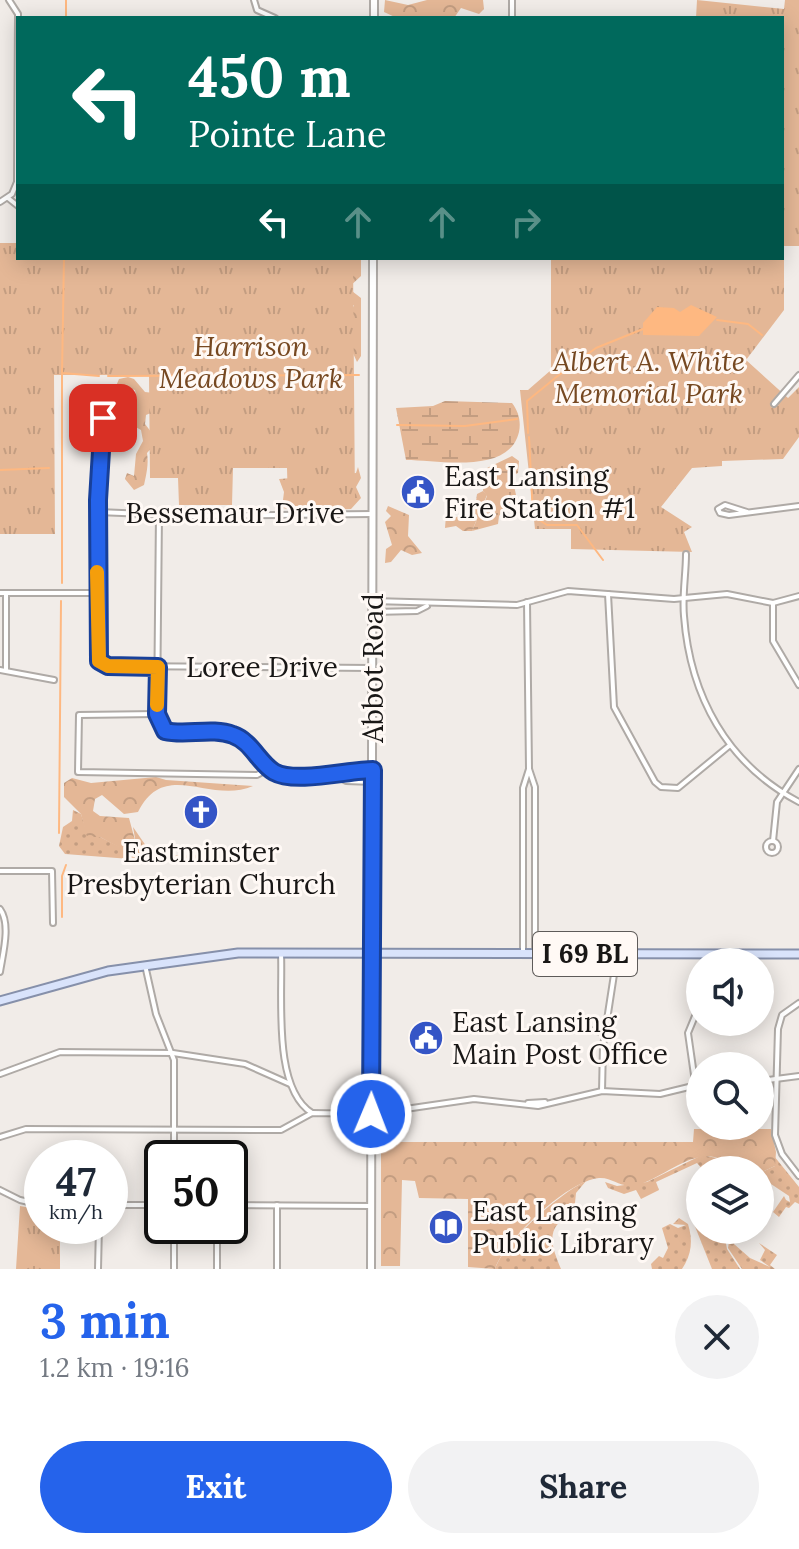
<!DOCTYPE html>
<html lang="en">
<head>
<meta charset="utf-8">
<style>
  :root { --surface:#fff; --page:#f2f2f3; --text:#1f2937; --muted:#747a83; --accent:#2563eb }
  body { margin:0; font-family:Lora,serif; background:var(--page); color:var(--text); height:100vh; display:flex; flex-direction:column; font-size:30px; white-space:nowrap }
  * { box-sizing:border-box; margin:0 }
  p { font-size:26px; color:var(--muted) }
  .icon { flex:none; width:44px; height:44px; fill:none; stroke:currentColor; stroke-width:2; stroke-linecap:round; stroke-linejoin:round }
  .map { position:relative; height:1269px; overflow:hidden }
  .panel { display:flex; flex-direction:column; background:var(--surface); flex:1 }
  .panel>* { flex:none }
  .guide { position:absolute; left:16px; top:16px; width:768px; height:244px; border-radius:0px; box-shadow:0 4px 20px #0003; background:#00695c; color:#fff; overflow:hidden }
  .tools { position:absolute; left:686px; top:948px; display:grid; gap:16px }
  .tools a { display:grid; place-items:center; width:88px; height:88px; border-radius:50%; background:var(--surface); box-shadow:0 4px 20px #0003; font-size:40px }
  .speed { position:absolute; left:24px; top:1140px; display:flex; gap:16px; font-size:40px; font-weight:700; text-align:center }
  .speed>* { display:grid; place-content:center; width:104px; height:104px; border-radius:50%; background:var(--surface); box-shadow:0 4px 20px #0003; line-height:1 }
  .speed small { font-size:20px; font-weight:400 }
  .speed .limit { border:4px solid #111; border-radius:12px; background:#fff; color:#111 }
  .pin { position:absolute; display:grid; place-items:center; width:68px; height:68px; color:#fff; margin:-34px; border-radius:16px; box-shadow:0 4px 12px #0006 }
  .me { position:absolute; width:88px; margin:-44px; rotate:1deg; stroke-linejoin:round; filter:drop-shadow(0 0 6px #0008) }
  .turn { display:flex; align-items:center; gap:28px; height:168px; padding:0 40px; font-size:36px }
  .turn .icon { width:104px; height:104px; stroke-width:2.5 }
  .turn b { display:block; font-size:56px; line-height:68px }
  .lanes { display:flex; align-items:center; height:76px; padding:0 40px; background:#0003; justify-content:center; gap:40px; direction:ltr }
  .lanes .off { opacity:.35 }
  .round { display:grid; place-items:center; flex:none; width:84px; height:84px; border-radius:42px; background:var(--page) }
  .head { display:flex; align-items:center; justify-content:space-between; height:136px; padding:0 40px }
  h1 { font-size:48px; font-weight:700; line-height:60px; color:var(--accent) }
  .cta { display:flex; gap:16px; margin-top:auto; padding:16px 40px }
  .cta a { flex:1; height:92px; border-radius:48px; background:var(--accent); color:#fff; font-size:32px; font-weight:700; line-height:92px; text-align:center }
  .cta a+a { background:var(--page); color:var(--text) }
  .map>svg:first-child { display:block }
  .grass { fill:url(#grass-dots) }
  .forest { fill:url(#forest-crowns) }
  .wetland { fill:url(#wetland-marsh) }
  .park { fill:url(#park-tufts) }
  .water { fill:#feb881 }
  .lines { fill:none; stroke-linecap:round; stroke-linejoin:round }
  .stream { stroke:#feb881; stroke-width:2 }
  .street-casing { stroke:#afaaa6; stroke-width:8 }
  .secondary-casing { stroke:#afaaa6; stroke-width:10 }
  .primary-casing { stroke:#8690aa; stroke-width:11 }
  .street { stroke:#fff; stroke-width:4 }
  .secondary { stroke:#fff; stroke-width:6 }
  .primary { stroke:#d9e3fb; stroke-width:7 }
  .route-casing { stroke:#184099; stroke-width:20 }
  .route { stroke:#2563eb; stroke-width:14 }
  .slow { stroke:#f59e0b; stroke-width:14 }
  .labels { text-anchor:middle; stroke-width:6; stroke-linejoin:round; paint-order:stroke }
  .shield { fill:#fff9f5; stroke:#5e5b59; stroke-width:2 }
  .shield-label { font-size:26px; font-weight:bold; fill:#191716 }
  .park-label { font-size:28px; font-style:italic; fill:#764821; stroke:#fff9f5 }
  .poi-label { font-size:28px; fill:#191716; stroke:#fff9f5; text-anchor:start }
  .street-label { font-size:28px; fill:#191716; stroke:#fff9f5 }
</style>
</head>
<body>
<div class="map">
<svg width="799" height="1269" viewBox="0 0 799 1269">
  <defs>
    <pattern id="grass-dots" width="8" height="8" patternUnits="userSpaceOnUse" patternTransform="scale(2)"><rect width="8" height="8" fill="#e4b796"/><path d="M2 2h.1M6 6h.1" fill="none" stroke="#c39d81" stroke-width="1.8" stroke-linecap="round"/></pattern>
    <pattern id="forest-crowns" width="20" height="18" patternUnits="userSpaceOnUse" patternTransform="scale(2)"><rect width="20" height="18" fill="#e4b796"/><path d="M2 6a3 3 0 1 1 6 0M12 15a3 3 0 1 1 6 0" fill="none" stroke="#c39d81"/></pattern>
    <pattern id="wetland-marsh" width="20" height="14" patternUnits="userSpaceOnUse" patternTransform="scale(2)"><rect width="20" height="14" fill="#e4b796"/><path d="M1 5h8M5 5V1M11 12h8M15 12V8" fill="none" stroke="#c39d81"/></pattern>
    <pattern id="park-tufts" width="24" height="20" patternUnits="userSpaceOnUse" patternTransform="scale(2)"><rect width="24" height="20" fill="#e4b796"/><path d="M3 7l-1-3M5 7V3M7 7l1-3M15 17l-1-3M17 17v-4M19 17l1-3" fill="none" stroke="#c39d81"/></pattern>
  </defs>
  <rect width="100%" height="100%" fill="#f1ece8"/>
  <g class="grass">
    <path d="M73,810L81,814L88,836L100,837L124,849L136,844L133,827L153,856L196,855L204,859L143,860L65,854L59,846L63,827L72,821Z"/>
    <path d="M702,1155L726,1160L734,1170L723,1167L709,1170L723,1165L703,1170L697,1163L656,1182L659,1190L641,1199L636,1190L624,1194L608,1188L605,1182L617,1186L647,1182Z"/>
    <path d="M774,1156L799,1187V1204L795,1202L789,1208L786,1207L779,1217L773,1212L784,1196L786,1200L790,1202L789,1196L765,1180L760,1184V1173L775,1166Z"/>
    <path d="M586,1181L576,1193L574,1213C545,1226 550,1243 561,1269H495C503,1243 560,1193 586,1181Z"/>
    <path d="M679,1218L688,1224C693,1240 692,1254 682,1269H652L651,1264L659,1256L663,1258L668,1248L662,1228L670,1224L678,1228L686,1225L673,1224Z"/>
    <path d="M692,1219L700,1230H716L725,1238L727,1249L740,1269H712Z"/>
    <path d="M731,1230H740L750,1236L741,1233L734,1244L750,1258L770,1267L760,1260L765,1250L759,1243L777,1255L770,1265L775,1269H742L728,1248Z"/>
  </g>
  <g class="forest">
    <path d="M385,0L408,5L427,0H483L484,9L479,14L461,8L454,18H397L384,12Z"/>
    <path d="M343,258H361V276L348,288L361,298V356L357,362L352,351L341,346L336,350L338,363L330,367L324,364L321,348L337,344L338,339L332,337L323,317L329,314L349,317L354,305L348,307L345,294L334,292L343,283L334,278L333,266L352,262Z"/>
    <path d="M128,377L134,379L145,392L154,393L153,412L146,415L145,424L158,441L147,453C149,464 146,476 144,485L134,490L125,479L127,473L134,476L136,454L143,441L141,430L125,421L134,412L130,409L137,401L135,390L116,386L119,379Z"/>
    <path d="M358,467L361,478L356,487L361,498L351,509L303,511L282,508L284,492L279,479L356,473Z"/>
    <path d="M483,491L487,495L472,531H463L456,526L445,528L446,515L454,518L475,510L477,494Z"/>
    <path d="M388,506L409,515L408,536L422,553L412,555L401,550L391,562L385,563L386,549L392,545L385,522L391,516L386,511Z"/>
    <path d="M156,777L166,780L253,786C210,805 165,758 138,812L124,814L102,795L95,799L93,811L100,816L129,818L136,844L124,850L100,837H87L81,814L64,797V783L72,778L91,783Z"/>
    <path d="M694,1129H771L776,1152L775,1166L760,1173V1170H734C706,1136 671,1174 640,1184C620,1190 614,1177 599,1178C568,1180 503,1242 495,1269L468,1267V1199L419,1198L415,1181L402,1180L400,1266H381V1142H693Z"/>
  </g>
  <g class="wetland">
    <path d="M445,401L512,403C519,412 521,422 519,432C509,475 439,460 406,460L396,408L433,406Z"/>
    <path d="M512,456L519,461L518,473L512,476L516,495L499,516L498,524L472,531L487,496L483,491L485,469Z"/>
  </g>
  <g class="park">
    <path d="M697,0L784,9L785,0H799V246H784V310L746,360L788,398L799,387V437L783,459L722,461V466L692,468L661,507L692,527L684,532L692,552L571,549V529H535L520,390H528L551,370V258H782V18H696Z"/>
    <path d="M0,243H18V258L353,259L355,504L288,505L287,468H233L232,505H179L178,478H150L149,375H54L55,534H0Z"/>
    <path d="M20,1206L42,1210V1226H60V1269H16Z"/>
  </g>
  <path class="water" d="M691,305L717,317L699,336L643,335V323L657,307L674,308L680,312Z"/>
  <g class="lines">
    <g class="stream">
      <path d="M66,18V0"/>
      <path d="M64,258L62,373L99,376"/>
      <path d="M717,320L748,324L762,335"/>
      <path d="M108,376L359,375"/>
      <path d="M555,378L596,348L643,329"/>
      <path d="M397,425L465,426L517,419"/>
      <path d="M528,433L527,401L554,379"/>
      <path d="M529,437L533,516L547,525H577L603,560"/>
      <path d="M0,470L49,468"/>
      <path d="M62,583V373"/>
      <path d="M59,833L61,601"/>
      <path d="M62,917V876L66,865"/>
    </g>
    <g class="street-casing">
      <g id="street">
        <path d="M254,0L257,10L275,18"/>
        <path d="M512,18V0"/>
        <path d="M8,198L18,206"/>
        <path d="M0,202L12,194L17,182L18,14L9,0"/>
        <path d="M103,396L98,500L99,661L108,666L372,668"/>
        <path d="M774,404L799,375"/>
        <path d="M98,512L193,516L373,514"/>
        <path d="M747,512L725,505L718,509L720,513L729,515L799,506"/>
        <path d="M159,513L157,714L162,728L170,733L234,735C250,744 260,766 277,773C302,783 346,770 373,770"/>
        <path d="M686,554C686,574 682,596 684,616C690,696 727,764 799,802"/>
        <path d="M0,593H97"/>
        <path d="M608,594L614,707L655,782L661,787L678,788L729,746"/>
        <path d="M373,601L517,605L568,591L674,599L727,594L773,603L799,596"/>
        <path d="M527,602L529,769L535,787V954"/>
        <path d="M773,603V641L799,685"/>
        <path d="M373,612L417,611L427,606"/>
        <path d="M0,670L54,680"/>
        <path d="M6,670V593"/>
        <path d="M157,714L79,715L78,772L257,775L270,768"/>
        <path d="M334,775L346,781L373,782"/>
        <circle cx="772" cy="847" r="6"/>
        <path d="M773,841L777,802L799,769"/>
        <path d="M0,871H52L53,923"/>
        <path d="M0,909C11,924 3,953 0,972"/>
        <path d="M281,953C283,996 272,1088 312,1113"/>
        <path d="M523,953V788L529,769"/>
        <path d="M145,965L156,1014L174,1060V1158"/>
        <path d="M799,1003L782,1015L778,1029L775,1135L782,1154L799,1176"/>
        <path d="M567,1027L604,1032"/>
        <path d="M0,1074L60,1052L173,1053L245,1064L290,1084"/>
        <path d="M760,1081L799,1076"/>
        <path d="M694,1082L699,1084L698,1088L693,1087Z"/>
        <path d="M695,1082L688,1033L700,1004"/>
        <path d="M602,1091L603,1046L617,955"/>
        <path d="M528,1103L545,1102"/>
        <path d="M0,1137L26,1129L281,1130L312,1113L371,1114L474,1099L538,1106L602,1091L660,1094L693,1086"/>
        <path d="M0,1190L20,1200L42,1205"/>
        <path d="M110,1205H162"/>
        <path d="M230,1205L371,1206"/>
        <path d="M277,1205V1269"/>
        <path d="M98,1269L99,1226"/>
        <path d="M174,1269V1226"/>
        <path d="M217,1269V1226"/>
      </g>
    </g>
    <g class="secondary-casing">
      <g id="secondary">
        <path d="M374,0V18"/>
        <path d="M371,1269L373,258"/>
      </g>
    </g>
    <g class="primary-casing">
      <path id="primary" d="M0,1001L108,971L238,953L799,954"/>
    </g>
    <use href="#street" class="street"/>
    <use href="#secondary" class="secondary"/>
    <use href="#primary" class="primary"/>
  </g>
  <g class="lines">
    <g class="route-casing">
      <path id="route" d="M103,418L98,500L99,661L108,666L158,667L157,714L165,731C186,736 212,727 233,735C251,741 259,763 274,772C295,784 349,770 373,770L371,1114"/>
    </g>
    <use href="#route" class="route"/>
    <path class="slow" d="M97,572L99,661L108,666L158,667L157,705"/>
  </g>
  <defs>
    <g id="civic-disc" transform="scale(1.8)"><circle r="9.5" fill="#3555c6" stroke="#fff9f5"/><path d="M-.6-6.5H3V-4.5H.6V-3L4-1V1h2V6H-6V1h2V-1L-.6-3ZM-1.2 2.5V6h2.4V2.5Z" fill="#fff"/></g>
    <g id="church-disc" transform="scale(1.8)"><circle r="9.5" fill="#3555c6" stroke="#fff9f5"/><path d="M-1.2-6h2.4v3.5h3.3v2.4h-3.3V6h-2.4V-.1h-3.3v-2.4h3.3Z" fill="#fff"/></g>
    <g id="library-disc" transform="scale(1.8)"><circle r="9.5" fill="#3555c6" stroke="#fff9f5"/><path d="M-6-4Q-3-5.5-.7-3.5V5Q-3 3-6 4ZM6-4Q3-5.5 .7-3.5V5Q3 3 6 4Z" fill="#fff"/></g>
  </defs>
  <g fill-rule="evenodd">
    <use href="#civic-disc" x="418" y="492"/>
    <use href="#church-disc" x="201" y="812"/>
    <use href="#civic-disc" x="426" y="1038"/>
    <use href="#library-disc" x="446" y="1227"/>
  </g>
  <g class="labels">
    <rect class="shield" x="533" y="932" width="104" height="44" rx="6"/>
    <g class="shield-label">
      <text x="585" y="963">I 69 BL</text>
    </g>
    <g class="park-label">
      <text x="251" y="356">Harrison<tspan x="251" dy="32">Meadows Park</tspan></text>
      <text x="649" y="371">Albert A. White<tspan x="649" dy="32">Memorial Park</tspan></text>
    </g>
    <g class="poi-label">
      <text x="444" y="486">East Lansing<tspan x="444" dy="32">Fire Station #1</tspan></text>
      <text x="201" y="862" text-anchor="middle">Eastminster<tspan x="201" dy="32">Presbyterian Church</tspan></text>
      <text x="452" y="1032">East Lansing<tspan x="452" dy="32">Main Post Office</tspan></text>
      <text x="472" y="1221">East Lansing<tspan x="472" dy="32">Public Library</tspan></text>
    </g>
    <g class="street-label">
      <text x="235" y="523">Bessemaur Drive</text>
      <text x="262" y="677">Loree Drive</text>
      <text transform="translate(373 668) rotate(-90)" y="10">Abbot Road</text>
    </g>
  </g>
</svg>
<div class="tools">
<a><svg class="icon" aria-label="sound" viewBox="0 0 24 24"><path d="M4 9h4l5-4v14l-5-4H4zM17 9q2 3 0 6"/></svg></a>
<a><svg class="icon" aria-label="search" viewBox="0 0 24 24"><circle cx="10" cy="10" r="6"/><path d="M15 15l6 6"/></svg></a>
<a><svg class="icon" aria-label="layers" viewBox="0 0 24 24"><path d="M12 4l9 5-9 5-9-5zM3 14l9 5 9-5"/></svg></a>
</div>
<div class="speed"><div>47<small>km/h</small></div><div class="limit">50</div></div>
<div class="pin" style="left:103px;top:418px;background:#d93025"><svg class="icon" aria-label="arrive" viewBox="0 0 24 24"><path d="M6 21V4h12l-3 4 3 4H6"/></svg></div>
<svg class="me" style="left:371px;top:1114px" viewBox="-20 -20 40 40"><circle r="17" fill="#2563eb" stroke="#fff" stroke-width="3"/><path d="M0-11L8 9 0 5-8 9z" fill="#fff"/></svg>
<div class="guide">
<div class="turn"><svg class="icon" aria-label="left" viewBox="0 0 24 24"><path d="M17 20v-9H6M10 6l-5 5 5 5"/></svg><div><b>450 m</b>Pointe Lane</div></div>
<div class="lanes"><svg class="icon" aria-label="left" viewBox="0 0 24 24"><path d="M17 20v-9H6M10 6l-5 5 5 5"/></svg><svg class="icon off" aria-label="ahead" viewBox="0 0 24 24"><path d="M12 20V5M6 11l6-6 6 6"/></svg><svg class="icon off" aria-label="ahead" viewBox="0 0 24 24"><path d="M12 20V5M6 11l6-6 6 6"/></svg><svg class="icon off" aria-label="right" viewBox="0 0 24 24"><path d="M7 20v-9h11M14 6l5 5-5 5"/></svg></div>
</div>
</div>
<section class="panel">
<div class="head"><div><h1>3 min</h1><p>1.2 km · 19:16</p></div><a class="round"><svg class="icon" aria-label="close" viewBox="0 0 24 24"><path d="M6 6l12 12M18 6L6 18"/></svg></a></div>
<div class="cta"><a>Exit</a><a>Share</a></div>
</section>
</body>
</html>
